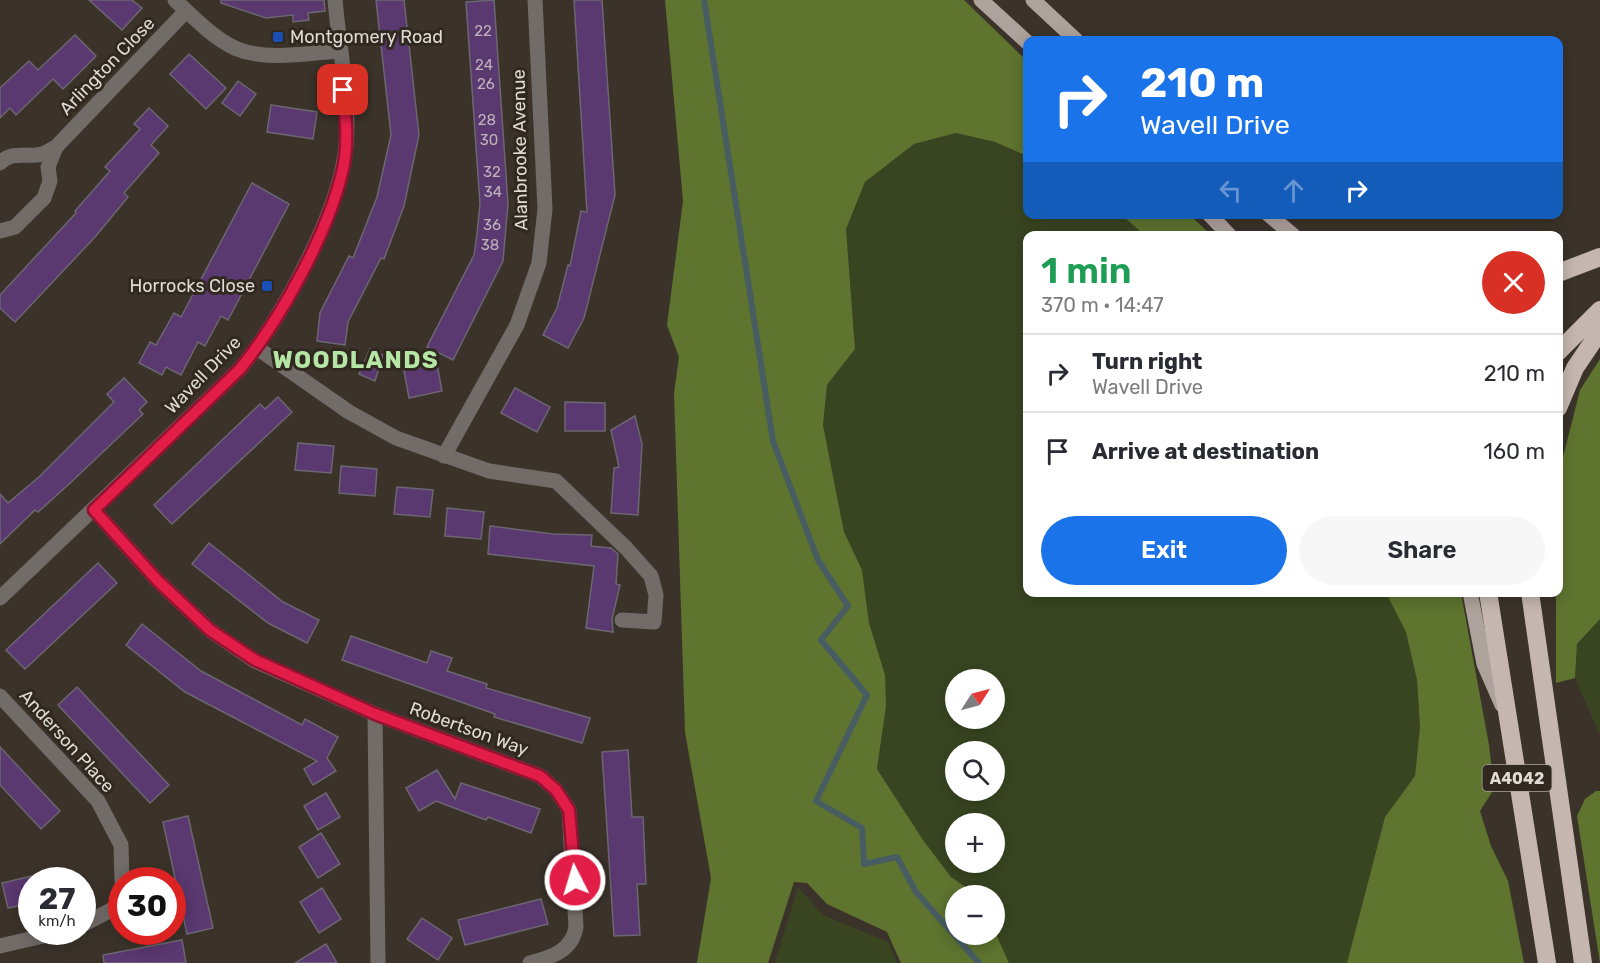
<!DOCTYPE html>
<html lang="en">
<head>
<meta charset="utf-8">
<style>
  :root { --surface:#fff; --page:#f7f7f7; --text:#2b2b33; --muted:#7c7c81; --line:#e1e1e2; --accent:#1a73e8 }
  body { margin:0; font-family:Rubik,sans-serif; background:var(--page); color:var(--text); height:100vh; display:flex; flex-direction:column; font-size:22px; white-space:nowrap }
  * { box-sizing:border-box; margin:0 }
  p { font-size:20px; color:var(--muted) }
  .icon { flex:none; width:33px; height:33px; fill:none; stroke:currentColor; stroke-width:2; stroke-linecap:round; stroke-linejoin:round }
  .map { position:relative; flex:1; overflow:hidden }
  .drawer { position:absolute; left:1023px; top:231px; width:540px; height:366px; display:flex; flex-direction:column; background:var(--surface); border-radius:12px; box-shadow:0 3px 15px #0003 }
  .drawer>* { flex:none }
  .banner { position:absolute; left:1023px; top:36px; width:540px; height:183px; border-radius:12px; box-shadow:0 3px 15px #0003; background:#1a73e8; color:#fff; overflow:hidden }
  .needle { width:39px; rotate:54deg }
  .buttons { position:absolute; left:945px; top:669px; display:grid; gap:12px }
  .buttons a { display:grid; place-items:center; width:60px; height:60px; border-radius:50%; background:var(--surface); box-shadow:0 3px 15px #0003; font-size:30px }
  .speed { position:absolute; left:18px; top:867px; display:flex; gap:12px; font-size:30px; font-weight:700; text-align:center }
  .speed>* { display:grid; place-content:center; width:78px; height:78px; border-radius:50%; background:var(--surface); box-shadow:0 3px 15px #0003; line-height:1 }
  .speed small { font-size:15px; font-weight:400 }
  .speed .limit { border:9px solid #d22; background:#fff; color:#111 }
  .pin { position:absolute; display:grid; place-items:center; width:51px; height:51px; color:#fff; margin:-26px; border-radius:12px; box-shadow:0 3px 9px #0006 }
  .me { position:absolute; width:66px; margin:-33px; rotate:355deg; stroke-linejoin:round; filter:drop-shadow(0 0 4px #0008) }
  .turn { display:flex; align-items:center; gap:21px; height:126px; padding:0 18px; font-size:27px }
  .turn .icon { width:78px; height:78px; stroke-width:2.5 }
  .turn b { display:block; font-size:42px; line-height:51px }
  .lanes { display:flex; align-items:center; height:57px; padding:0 18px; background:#0003; justify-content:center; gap:30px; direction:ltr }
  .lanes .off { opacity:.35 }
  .round { display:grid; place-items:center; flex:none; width:63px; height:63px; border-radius:32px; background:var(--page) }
  .headline { display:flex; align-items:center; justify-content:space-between; height:102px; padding:0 18px }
  h1 { font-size:36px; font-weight:600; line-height:45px; color:#1e9e55 }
  .cta { display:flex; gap:12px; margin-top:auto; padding:12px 18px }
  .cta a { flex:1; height:69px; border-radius:36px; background:var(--accent); color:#fff; font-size:24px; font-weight:600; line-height:69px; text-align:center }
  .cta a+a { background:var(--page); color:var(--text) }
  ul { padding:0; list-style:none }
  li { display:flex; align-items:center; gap:18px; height:78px; padding:0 18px; border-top:2px solid var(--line) }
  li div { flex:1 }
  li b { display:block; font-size:22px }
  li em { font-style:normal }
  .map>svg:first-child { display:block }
  .green { fill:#394521; fill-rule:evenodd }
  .forest { fill:#5e742f }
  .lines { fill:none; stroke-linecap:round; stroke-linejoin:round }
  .stream { stroke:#485d62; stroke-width:6 }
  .building { fill:#5a3870; stroke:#6c6671; stroke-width:1.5 }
  .minor { stroke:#726c69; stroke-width:15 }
  .major { stroke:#aea29c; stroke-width:15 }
  .highway { stroke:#c5b7b0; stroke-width:18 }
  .route-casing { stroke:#92132f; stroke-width:15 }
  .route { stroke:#e11d48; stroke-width:10 }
  .transit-dot { fill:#1a4fb4; stroke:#312920; stroke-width:2 }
  .labels { text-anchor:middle; stroke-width:6; stroke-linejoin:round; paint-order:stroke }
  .number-label { font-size:15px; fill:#beb2bb }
  .shield { fill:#312920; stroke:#aba59e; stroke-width:1.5 }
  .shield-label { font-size:16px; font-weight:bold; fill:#dfdad4 }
  .poi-label { font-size:18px; fill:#dfdad4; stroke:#312920; text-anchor:start }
  .street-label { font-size:18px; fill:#dfdad4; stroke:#312920 }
  .district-label { font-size:24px; font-weight:bold; letter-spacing:1.5px; fill:#b5e6a6; stroke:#312920 }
</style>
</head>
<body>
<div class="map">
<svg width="1600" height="963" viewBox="0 0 1600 963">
  <rect width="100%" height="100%" fill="#3b332a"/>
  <g class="green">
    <path d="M956,133L995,142L1027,156L1028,214L1122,215L1144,235L1028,236V592L1386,593L1406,632L1417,680L1420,727L1415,776L1385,817L1347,963H1009L995,932L994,896C989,895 981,897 976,895C939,878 902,804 877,769L882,737L885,675L869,623L862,570L844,532L823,426L827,385L855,349L846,229L865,182L914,144ZM956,680H994V718H956ZM956,752H994V790H956ZM956,824H994V862H956Z"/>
    <path d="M1600,619V735L1575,678L1577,644Z"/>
    <path d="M798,887L823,915L888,942L897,963H775Z"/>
  </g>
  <g class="forest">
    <path d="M665,0H964L1027,61V156L995,142L956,133L914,144L865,182L846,229L855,349L827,385L823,425L844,532L862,570L869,623L885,675L886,706L877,769L923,840L951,877L977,895L956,896V934L995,932L1009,963H901L887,932L827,904L807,883L794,882L768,963H697L711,878L685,732L674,393L679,357L667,325L683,201Z"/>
    <path d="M1122,215H1190L1211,235H1144Z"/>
    <path d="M1600,359V619L1577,644L1575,678L1556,683V593L1558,592V511L1562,461L1580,390Z"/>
    <path d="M1386,593H1461L1489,745L1494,789L1480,811L1491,846L1508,881L1524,963H1347L1385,817L1415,776L1420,727L1417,680L1406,632Z"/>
    <path d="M1596,791H1600V963L1577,816L1585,799Z"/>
  </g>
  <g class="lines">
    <path class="stream" d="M704,0L773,441L818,560L848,606L821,640L867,695L816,801L862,828L864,864L897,857L916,892L979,963"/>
  </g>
  <g class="building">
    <path d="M89,0H132L142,8L122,30Z"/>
    <path d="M221,0H324L325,11L308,13L309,20L293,22V15L266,18L221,3Z"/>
    <path d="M376,0H404L419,135L404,206L384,259L381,258L348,322L345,345L317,341L320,313L349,256L353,258L377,197L391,135Z"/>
    <path d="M494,0L508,204L503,261L453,360L427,347L474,255L477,234L480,204L466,2Z"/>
    <path d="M574,0H602L615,195L584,318L568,348L543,335L557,308L568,265L570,266L581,211L587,212Z"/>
    <path d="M75,35L96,56L63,89L53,79L16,115L10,108L0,118V88L29,61L38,70Z"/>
    <path d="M189,54L226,88L206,109L170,74Z"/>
    <path d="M238,81L256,94L240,116L222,103Z"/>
    <path d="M271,105L317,112L313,139L267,132Z"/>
    <path d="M149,108L168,126L151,145L159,153L124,193L128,197L95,237L15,322L0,308V295L76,213L75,211L110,171L105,167L140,129L134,124Z"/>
    <path d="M252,183L289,204L228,320L221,316L205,346L198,342L181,375L166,367L162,375L139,363L150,342L156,345L174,313L181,317Z"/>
    <path d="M370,349L383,355L375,381L359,374Z"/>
    <path d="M437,364L442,391L409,398L404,371Z"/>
    <path d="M124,378L147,402L139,410L143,414L67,486L38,512L35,510L0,544V494L8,503L40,476L114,402L107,394Z"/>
    <path d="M515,388L550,407L537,432L501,413Z"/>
    <path d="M278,397L292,412L172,524L154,505L260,404L265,409Z"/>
    <path d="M565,402L605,403V431H565Z"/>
    <path d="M635,416L642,444L638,515L611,513L614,468L619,467L611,430Z"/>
    <path d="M298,443L334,446L331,473L295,470Z"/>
    <path d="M341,466L377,469L375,496L339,493Z"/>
    <path d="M397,487L433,490L430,517L394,514Z"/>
    <path d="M447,508L484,512L481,539L445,536Z"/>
    <path d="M490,526L553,534L592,535L591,546L611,548L618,554L616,584L620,585L612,619L613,632L586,628L594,566L488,554Z"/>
    <path d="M209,543L283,602L319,620L307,643L268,623L192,564Z"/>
    <path d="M98,563L117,583L25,669L6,650Z"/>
    <path d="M142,624L201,671L302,725L305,719L338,737L327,758L336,771L313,785L304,769L317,761L185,692L126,645Z"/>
    <path d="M351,636L427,663L431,651L452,658L447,671L487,684L486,688L590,718L582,743L494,717L495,714L342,660Z"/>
    <path d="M77,687L169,785L150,803L58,705Z"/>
    <path d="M0,747L60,811L41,829L0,785Z"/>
    <path d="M628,750L632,817H643L646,884H637L640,935L614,936L602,752Z"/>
    <path d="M437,770L455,799L461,783L540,809L531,833L488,817L486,820L436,801L419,811L406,788Z"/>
    <path d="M326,793L340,817L318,830L304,806Z"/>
    <path d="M188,816L213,928L187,934L163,822Z"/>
    <path d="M321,833L340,864L318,878L299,847Z"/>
    <path d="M32,876V903L8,908L2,883Z"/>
    <path d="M322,888L341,919L319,933L300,902Z"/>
    <path d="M541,899L548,924L465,945L458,920Z"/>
    <path d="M422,918L452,938L438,960L407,939Z"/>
    <path d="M182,940L186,963H104L103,955Z"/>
    <path d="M326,944L337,963H295Z"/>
  </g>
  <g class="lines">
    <g class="minor">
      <path d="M175,0C193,17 214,39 237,49C267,61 308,53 339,51"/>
      <path d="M0,163C12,150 28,158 42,154C47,153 51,149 56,147L186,11"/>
      <path d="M0,231L15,227L44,198L50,181L48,167L56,147"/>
      <path d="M257,348L349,412L396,438L489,471L556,481L626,548L651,576L656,595L654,622L622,620"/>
      <path d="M444,456L517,325L539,263L545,209L535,0"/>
      <path d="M94,510L157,580L210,630L255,661L375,714L540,776L556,790L569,810L576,927C572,951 552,957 530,963"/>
      <path d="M0,598L240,369C281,319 341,210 346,145C350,99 339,46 335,0"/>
      <path d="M0,696L98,801L121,845L122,880"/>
      <path d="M375,714L378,963"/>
      <path d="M82,925L117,907L122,885"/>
      <path d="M0,946L60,932"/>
    </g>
    <g class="major">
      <path d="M981,0L1028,43"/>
      <path d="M1033,0L1076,40"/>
      <path d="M1209,214L1230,236"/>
      <path d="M1268,214L1294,236"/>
      <path d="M1470,592L1484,664L1502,705"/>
    </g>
    <g class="highway">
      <path d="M1558,273L1600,257"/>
      <path d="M1558,352L1600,310"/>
      <path d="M1558,408L1575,368L1600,331"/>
      <path d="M1488,592L1547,963"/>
      <path d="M1530,592L1583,963"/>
    </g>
  </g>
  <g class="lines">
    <g class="route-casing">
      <path id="route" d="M343,90C346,118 349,146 342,173C327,235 280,320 240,369L94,510L157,580L210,630L255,660L375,714L540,776L556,790L569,810L575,880"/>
    </g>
    <use href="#route" class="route"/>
  </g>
  <g class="transit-dot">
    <rect x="272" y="31" width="12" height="12" rx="3"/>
    <rect x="261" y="280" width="12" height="12" rx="3"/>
  </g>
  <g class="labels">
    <g class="number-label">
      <text x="483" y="36">22</text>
      <text x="484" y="70">24</text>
      <text x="486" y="89">26</text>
      <text x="487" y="125">28</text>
      <text x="489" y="145">30</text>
      <text x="492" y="177">32</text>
      <text x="493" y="197">34</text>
      <text x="492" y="230">36</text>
      <text x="490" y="250">38</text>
    </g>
    <rect class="shield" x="1482.5" y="765" width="69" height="26" rx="4.5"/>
    <g class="shield-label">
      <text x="1517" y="784">A4042</text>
    </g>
    <g class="poi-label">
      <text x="290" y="43">Montgomery Road</text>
      <text x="255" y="292" text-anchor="end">Horrocks Close</text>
    </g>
    <g class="street-label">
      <text transform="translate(107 66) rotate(-46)" y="6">Arlington Close</text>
      <text transform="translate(520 150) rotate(-91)" y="6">Alanbrooke Avenue</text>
      <text transform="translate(203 375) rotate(-46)" y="6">Wavell Drive</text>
      <text transform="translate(469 729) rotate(20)" y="6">Robertson Way</text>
      <text transform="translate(67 741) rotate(48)" y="6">Anderson Place</text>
    </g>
    <g class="district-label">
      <text x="356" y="368">WOODLANDS</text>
    </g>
  </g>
</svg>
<div class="buttons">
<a><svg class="needle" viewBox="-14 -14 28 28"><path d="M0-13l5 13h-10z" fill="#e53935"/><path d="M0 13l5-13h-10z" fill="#7c7c81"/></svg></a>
<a><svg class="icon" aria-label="search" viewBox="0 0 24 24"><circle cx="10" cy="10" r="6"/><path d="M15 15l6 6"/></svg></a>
<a>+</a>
<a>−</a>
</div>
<div class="speed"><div>27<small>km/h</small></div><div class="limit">30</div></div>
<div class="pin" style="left:343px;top:90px;background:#d93025"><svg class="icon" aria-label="arrive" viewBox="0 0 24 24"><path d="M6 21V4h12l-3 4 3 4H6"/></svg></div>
<svg class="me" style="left:575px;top:880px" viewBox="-20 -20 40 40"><circle r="17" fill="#e11d48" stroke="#fff" stroke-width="3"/><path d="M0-11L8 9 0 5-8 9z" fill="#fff"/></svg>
<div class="banner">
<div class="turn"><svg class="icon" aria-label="right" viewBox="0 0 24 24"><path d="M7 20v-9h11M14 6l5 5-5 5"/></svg><div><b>210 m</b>Wavell Drive</div></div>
<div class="lanes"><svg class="icon off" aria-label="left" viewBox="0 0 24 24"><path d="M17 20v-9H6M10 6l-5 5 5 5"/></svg><svg class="icon off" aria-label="ahead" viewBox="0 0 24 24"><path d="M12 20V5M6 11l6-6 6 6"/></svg><svg class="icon" aria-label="right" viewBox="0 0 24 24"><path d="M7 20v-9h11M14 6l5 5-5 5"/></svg></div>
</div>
<section class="drawer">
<div class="headline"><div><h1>1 min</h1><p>370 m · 14:47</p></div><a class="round" style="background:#d93025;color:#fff"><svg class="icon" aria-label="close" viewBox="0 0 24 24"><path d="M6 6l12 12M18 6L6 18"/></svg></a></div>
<ul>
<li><svg class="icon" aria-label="right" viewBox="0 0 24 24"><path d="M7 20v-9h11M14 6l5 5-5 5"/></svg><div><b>Turn right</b><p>Wavell Drive</p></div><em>210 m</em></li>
<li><svg class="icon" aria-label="arrive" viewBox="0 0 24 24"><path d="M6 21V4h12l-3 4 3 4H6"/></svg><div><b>Arrive at destination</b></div><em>160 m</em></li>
</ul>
<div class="cta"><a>Exit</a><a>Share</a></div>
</section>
</div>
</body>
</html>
